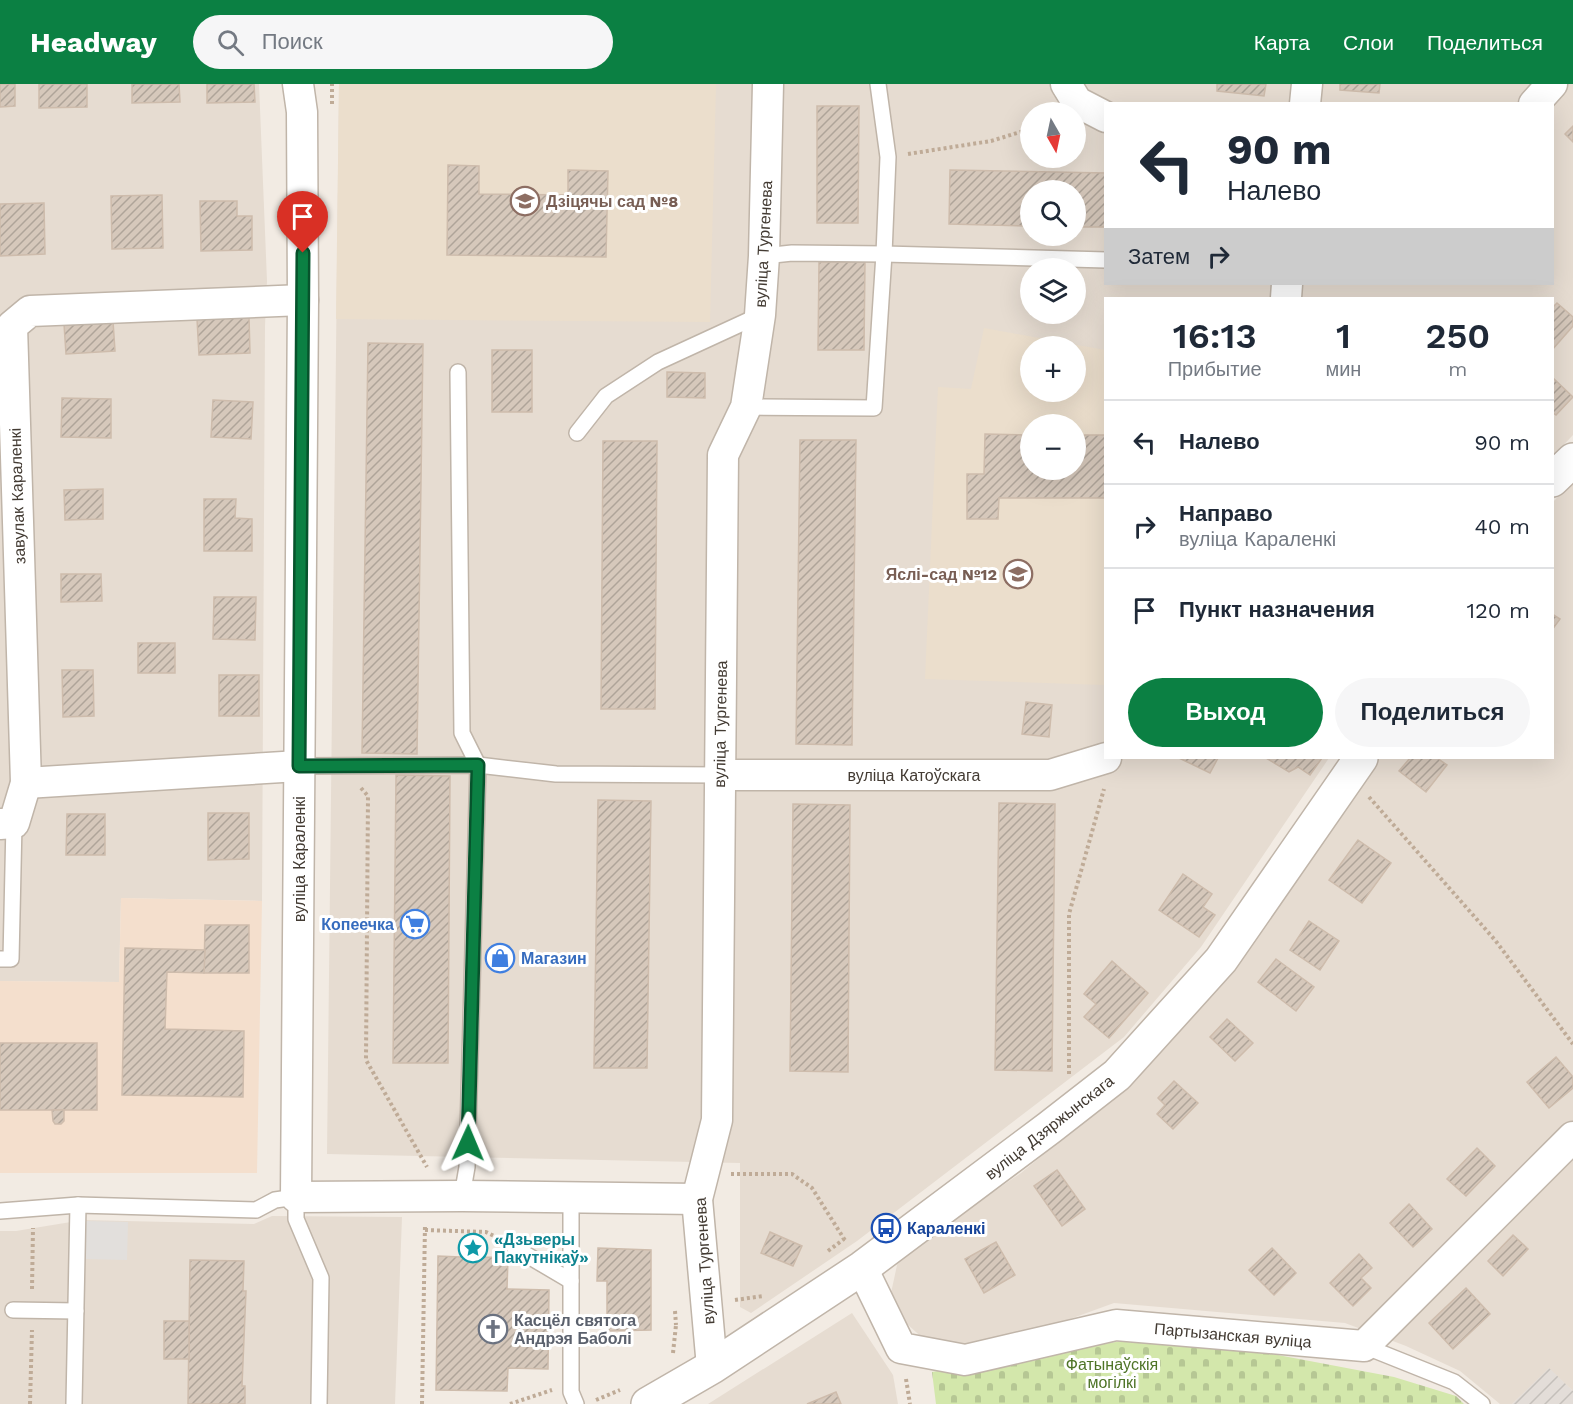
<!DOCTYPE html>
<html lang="ru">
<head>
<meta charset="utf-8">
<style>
  :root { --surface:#fff; --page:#f6f6f7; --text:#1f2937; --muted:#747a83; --line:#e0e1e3; --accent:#0b8043 }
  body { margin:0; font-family:"Work Sans",sans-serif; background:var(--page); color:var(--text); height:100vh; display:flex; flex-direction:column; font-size:22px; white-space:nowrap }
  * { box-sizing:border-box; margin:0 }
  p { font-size:20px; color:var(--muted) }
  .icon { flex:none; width:33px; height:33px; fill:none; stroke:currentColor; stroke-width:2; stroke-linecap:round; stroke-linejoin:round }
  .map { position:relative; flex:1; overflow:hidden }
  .details { position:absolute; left:1104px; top:213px; width:450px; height:462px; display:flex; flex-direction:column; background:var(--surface); border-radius:0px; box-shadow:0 6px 24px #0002 }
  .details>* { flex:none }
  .top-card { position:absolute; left:1104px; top:18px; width:450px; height:183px; border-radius:0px; box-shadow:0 6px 24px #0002; background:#fff; color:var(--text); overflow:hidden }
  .needle { width:39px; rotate:171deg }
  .fabs { position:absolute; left:1020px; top:18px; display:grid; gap:12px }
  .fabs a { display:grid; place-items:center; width:66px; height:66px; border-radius:50%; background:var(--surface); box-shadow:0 6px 24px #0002; font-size:30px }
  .pin { position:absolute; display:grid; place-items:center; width:51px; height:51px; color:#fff; margin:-62px -26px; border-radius:50% 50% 50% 0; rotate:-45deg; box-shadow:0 0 6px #0007 }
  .pin .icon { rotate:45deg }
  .me { position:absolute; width:66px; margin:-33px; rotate:1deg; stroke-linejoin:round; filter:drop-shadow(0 0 4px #0008) }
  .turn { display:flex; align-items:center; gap:21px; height:126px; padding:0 24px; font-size:27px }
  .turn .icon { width:78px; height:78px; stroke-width:2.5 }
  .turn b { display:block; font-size:42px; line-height:51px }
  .then { display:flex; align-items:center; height:57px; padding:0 24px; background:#0003; gap:12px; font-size:22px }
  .eta { display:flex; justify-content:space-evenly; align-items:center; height:102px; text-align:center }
  .eta b { font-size:36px; font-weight:600; line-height:42px }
  .primary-button { display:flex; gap:12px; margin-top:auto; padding:12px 24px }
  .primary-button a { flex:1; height:69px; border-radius:36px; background:var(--accent); color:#fff; font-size:24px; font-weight:600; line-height:69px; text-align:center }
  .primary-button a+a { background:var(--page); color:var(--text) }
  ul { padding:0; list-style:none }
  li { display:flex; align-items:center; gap:18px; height:84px; padding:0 24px; border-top:2px solid var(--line) }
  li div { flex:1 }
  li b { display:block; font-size:22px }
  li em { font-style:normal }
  header { display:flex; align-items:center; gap:36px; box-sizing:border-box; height:84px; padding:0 30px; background:var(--accent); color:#fff }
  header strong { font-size:28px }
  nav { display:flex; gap:33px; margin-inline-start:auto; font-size:21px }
  .search { width:420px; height:54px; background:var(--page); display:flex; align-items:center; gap:15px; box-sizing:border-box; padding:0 21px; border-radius:33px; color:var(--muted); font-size:22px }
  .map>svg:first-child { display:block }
  .residential { fill:#e6dcd1; fill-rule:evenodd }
  .commercial { fill:#f4dfcd }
  .industrial { fill:url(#industrial-furrows) }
  .education { fill:#ebdecc; fill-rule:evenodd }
  .cemetery { fill:url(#cemetery-stones) }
  .parking { fill:#e2dfdc }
  .building { fill:url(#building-hatch); stroke:#cebcac; stroke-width:1.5 }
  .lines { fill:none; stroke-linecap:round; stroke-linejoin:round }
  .service-casing { stroke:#c0b5a9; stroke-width:18 }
  .minor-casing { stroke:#c0b5a9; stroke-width:33 }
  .tertiary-casing { stroke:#c0b5a9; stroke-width:36 }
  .path { stroke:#bfab97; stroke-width:4; stroke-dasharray:3 3; stroke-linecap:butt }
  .service { stroke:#fff; stroke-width:15 }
  .minor { stroke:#fff; stroke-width:30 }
  .tertiary { stroke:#fff; stroke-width:33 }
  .route-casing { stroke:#07532c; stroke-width:15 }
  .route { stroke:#0b8043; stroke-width:10 }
  .labels { text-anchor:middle; stroke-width:6; stroke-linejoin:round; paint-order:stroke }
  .education-label { font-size:16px; font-weight:bold; fill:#785e54; stroke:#fff; text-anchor:start }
  .street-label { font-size:16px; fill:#433b33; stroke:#fff }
  .shop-label { font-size:16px; font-weight:bold; fill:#366cbe; stroke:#fff; text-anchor:end }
  .transit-label { font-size:16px; font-weight:bold; fill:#164399; stroke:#fff; text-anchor:start }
  .culture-label { font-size:16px; font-weight:bold; fill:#0d838f; stroke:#fff; text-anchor:start }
  .worship-label { font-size:16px; font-weight:bold; fill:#5b616d; stroke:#fff; text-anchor:start }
  .park-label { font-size:16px; fill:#4e7427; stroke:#fff }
</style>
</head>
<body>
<header>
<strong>Headway</strong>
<div class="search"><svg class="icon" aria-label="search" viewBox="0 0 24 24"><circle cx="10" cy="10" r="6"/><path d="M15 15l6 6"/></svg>Поиск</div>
<nav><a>Карта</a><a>Слои</a><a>Поделиться</a></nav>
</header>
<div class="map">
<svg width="1573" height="1320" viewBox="0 0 1573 1320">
  <defs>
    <pattern id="industrial-furrows" width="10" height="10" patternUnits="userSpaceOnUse" patternTransform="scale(1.5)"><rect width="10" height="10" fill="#e3ddd8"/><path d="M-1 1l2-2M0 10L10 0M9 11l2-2" fill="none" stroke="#c4bfba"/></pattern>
    <pattern id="cemetery-stones" width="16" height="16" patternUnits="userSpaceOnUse" patternTransform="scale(1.5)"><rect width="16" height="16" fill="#d3e7ab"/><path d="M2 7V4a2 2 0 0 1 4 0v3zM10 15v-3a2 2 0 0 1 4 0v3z" fill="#b6c794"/></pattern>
    <pattern id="building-hatch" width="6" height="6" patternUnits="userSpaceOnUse" patternTransform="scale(1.5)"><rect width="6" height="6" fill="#d6c8bb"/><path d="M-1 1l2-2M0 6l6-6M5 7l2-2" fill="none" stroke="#afa499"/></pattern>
  </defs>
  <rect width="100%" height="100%" fill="#f2ebe3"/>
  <g class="residential">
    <path d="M0,0H259L267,197L265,242L262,817L121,814L119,898L0,897Z"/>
    <path d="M339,0H1573V351L1553,372L1552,214H1106V674H1329L1201,863L1124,953L857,1157L751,1229L740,1223V1079L327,1070ZM1106,20H1552V200H1106ZM1030,28H1076V74H1030ZM1030,106H1076V152H1030ZM1030,184H1076V230H1030ZM1030,262H1076V308H1030ZM1030,340H1076V386H1030Z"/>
    <path d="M1573,397V1307L1549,1285L1512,1320H1500L1460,1287L1406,1262L1345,1239L1114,1219L1048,1243L957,1267L927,1258L906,1239L891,1209L899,1172L1021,1089L1126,1002L1374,674H1552L1553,418Z"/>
    <path d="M272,1132L402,1133L395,1320H0V1147H16L83,1136L254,1140Z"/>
    <path d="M852,1229L893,1291L898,1320H708Z"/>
  </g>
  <path class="commercial" d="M121,814L262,817L257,1089H0V897L119,898Z"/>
  <path class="industrial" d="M1549,1284L1573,1307V1320H1512Z"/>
  <g class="education">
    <path d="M339,0H716L710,238L336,235Z"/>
    <path d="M984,244L1105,266V601L925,595L938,303L971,305ZM1030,262H1076V308H1030ZM1030,340H1076V386H1030Z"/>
  </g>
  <path class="cemetery" d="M1122,1257L1241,1264L1394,1293L1456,1312L1464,1320H936L932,1288Z"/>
  <path class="parking" d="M86,1137L128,1138L127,1176L85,1175Z"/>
  <g class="building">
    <path d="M0,0H15V22L0,23Z"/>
    <path d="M39,0H87V23L39,24Z"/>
    <path d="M132,0H179L180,18L132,19Z"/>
    <path d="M207,0H254L255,18L207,19Z"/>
    <path d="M1217,0H1266L1264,12L1217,7Z"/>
    <path d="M1340,0H1380L1379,9L1340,6Z"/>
    <path d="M817,22H859L858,139H817Z"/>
    <path d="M1573,42V58L1565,50Z"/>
    <path d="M448,81L479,82V110L568,111V86L608,87L606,173L447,171Z"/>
    <path d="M950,86L1106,89V143H1076V106H1030V142L949,140Z"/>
    <path d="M162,111L163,164L112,165L111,112Z"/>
    <path d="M200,117H237V132H252V166L201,167Z"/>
    <path d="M44,119L45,170L0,172V120Z"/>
    <path d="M819,178H865L864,266H818Z"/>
    <path d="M1557,219L1573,233V242L1552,266V224Z"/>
    <path d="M249,233L250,269L199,271L197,235Z"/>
    <path d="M113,237L115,267L66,270L64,240Z"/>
    <path d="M368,259L423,260L417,670L362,669Z"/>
    <rect x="492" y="266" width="40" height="62"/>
    <path d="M667,288L705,289V314L667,313Z"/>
    <path d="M1552,293L1573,313L1556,331L1552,328Z"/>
    <path d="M62,314L111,315V354L61,353Z"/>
    <path d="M213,316L253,318L251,355L211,353Z"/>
    <path d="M985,350L1030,351V386H1076V351H1106V414H999L998,435H967V390H984Z"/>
    <path d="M800,356H856L852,661L796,660Z"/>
    <path d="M603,357H657L655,625H601Z"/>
    <path d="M103,405V435L65,436L64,406Z"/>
    <path d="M204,415H236L235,434L252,435V467H204Z"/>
    <path d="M61,490H101L102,517L61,518Z"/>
    <path d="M214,513H256L255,556L213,555Z"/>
    <path d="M1552,530L1560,535L1552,546Z"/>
    <rect x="138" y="559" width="37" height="30"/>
    <path d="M62,586H93L94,632L63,633Z"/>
    <rect x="219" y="591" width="40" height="41"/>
    <path d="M1026,618L1052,621L1049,653L1022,650Z"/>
    <path d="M1179,674H1218L1210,689Z"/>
    <path d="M1266,674H1322L1310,691L1298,683L1289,688Z"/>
    <path d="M1410,674H1437L1447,681L1426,708L1399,687Z"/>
    <path d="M396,691L450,692L448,979H393Z"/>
    <path d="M598,716L651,717L647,984H594Z"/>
    <path d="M999,719L1055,720L1052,987L995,986Z"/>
    <path d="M793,720L850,721L848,988L790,987Z"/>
    <path d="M208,729H249V775L208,776Z"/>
    <path d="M67,730H105V771H66Z"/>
    <path d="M1358,756L1391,779L1362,819L1329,796Z"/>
    <path d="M1183,790L1212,810L1203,823L1215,831L1199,853L1159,826Z"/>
    <path d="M1309,837L1339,857L1320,886L1290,866Z"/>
    <path d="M205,841H249V889H204Z"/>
    <path d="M125,864L205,866L204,889L167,888L165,945L244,947L243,1013L122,1011Z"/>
    <path d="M1276,875L1314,903L1296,927L1258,898Z"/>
    <path d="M1112,877L1148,909L1109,954L1084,933L1096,920L1084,910Z"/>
    <path d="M1227,935L1253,959L1235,977L1210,953Z"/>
    <rect x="0" y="959" width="97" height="67"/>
    <path d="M1556,973L1573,993V1004L1549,1024L1527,998Z"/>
    <path d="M1174,997L1198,1019L1173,1045L1157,1030L1165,1021L1158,1014Z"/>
    <path d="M52,1026H64V1037L61,1040H55L53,1037Z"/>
    <path d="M1477,1064L1495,1082L1466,1112L1447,1095Z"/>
    <path d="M1057,1086L1085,1125L1062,1142L1034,1102Z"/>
    <path d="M1409,1120L1432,1145L1413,1163L1390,1139Z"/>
    <path d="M770,1148L802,1162L793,1182L761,1169Z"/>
    <path d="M1513,1151L1528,1165L1503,1192L1488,1177Z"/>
    <path d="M996,1158L1015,1191L984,1209L965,1175Z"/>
    <path d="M461,1164H485V1173L508,1174L507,1205L549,1206L548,1285L508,1284L507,1307L436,1306L438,1172L461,1173Z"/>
    <path d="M598,1164L651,1166V1246L607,1247V1197H597Z"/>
    <path d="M1272,1164L1296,1189L1274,1211L1249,1186Z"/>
    <path d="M1359,1170L1372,1184L1361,1194L1371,1204L1353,1222L1330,1199Z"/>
    <path d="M190,1176L244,1177L243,1207H246L242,1302H245V1320H188Z"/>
    <path d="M1466,1204L1490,1230L1453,1265L1429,1239Z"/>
    <rect x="164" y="1237" width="25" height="38"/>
    <path d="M836,1308L841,1320H807Z"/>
  </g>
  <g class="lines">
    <g class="service-casing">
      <g id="service">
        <path d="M764,172L792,169L884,170L1106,176"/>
        <path d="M458,288L462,649L478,681L467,1083L462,1112"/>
        <path d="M746,323L874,324L884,170L888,73L878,0"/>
        <path d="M577,349L606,312L658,278L760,231"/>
        <path d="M299,682L478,681L556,690L719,691"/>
        <path d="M0,875H11L14,739"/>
        <path d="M571,1112V1308L576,1320"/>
        <path d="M0,1127L78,1121L256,1126L275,1116L296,1113V1135L321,1194L319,1320"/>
        <path d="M515,1164L571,1197"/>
        <path d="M13,1226L76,1227"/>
        <path d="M1364,1262L1454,1298L1482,1320"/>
        <path d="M74,1320L78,1121"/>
      </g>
    </g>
    <g class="minor-casing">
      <g id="minor">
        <path d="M298,0L302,28L303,216L296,1113L462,1112L697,1115"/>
        <path d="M1066,0L1077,18L1106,33"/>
        <path d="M1305,20L1307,0"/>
        <path d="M1534,20L1552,0"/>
        <path d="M1286,214L1287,200"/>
        <path d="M719,691H1050L1106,674"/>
        <path d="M26,699L299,682"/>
        <path d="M0,740L14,739L26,699L12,242L30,227L303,216"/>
        <path d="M862,1184L901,1264L965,1276L1116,1241L1364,1262L1573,1053"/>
        <path d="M712,1283L697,1115L717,1036L723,371L746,323L760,231L764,172L768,0"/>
      </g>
    </g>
    <g class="tertiary-casing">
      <g id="tertiary">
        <path d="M1552,396L1573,376"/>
        <path d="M648,1320L712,1283L862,1184L1049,1044L1117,991L1221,876L1361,674"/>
      </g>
    </g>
    <g class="path">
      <path d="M332,20V0"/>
      <path d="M908,70L991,57L1030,45"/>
      <path d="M361,704L368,712L366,976L427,1083"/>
      <path d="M1369,713L1495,856L1573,960"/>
      <path d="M1069,990V830L1104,705"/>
      <path d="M731,1090H792L812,1104L846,1158"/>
      <path d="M425,1146L486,1148L498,1154"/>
      <path d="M473,1164L474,1147"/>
      <path d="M828,1167L844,1155"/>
      <path d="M32,1205L33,1144"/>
      <path d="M735,1216L763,1212"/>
      <path d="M675,1227L676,1241"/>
      <path d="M673,1269L676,1241"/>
      <path d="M906,1295L910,1320"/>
      <path d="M596,1316L620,1306"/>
      <path d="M30,1320L32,1246"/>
      <path d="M422,1320L425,1141"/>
      <path d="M510,1320L552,1306"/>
    </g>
    <use href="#service" class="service"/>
    <use href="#minor" class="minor"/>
    <use href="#tertiary" class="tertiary"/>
  </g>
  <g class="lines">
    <g class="route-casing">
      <path id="route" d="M303,169L299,682L478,681L468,1059"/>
    </g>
    <use href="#route" class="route"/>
  </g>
  <defs>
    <g id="school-ring" transform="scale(1.5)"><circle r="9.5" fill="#fff" stroke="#8d6e63" stroke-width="1.5"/><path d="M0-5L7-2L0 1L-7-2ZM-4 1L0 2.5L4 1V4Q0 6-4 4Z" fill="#8d6e63"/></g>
    <g id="supermarket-ring" transform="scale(1.5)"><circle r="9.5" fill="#fff" stroke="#3f7fe0" stroke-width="1.5"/><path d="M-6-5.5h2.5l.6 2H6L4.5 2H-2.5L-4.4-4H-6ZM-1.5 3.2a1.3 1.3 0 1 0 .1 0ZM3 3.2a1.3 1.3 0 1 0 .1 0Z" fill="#3f7fe0"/></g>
    <g id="shop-ring" transform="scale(1.5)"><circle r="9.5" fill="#fff" stroke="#3f7fe0" stroke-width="1.5"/><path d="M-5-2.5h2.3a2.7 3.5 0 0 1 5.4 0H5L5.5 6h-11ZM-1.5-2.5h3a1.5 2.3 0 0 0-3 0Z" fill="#3f7fe0"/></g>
    <g id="bus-ring" transform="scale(1.5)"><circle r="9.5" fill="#fff" stroke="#1a4fb4" stroke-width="1.5"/><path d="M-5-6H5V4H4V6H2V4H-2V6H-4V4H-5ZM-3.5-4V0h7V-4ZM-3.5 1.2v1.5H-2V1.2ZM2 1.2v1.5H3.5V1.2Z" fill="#1a4fb4"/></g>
    <g id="sight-ring" transform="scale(1.5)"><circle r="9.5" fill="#fff" stroke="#0f9aa8" stroke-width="1.5"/><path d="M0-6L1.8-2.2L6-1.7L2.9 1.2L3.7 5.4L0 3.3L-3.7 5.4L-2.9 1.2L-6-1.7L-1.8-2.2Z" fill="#0f9aa8"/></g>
    <g id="church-ring" transform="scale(1.5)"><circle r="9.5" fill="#fff" stroke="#6b7280" stroke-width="1.5"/><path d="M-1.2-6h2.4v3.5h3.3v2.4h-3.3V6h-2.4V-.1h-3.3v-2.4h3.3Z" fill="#6b7280"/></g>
  </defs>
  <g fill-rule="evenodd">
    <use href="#school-ring" x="525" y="117"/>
    <use href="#school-ring" x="1018" y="490"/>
    <use href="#supermarket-ring" x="415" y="840"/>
    <use href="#shop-ring" x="500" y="874"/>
    <use href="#bus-ring" x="886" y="1144"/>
    <use href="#sight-ring" x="473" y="1164"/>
    <use href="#church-ring" x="493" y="1245"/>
  </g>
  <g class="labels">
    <g class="education-label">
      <text x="546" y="123">Дзіцячы сад №8</text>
      <text x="997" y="496" text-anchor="end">Яслі-сад №12</text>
    </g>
    <g class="street-label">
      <text transform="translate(763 160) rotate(-87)" y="6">вуліца Тургенева</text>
      <text transform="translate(17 412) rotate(-92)" y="6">завулак Караленкі</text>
      <text transform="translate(720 640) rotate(-89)" y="6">вуліца Тургенева</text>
      <text x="914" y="697">вуліца Катоўскага</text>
      <text transform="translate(299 775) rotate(-90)" y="6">вуліца Караленкі</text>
      <text transform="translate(1049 1043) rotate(-38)" y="6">вуліца Дзяржынскага</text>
      <text transform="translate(704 1177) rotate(-94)" y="6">вуліца Тургенева</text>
      <text transform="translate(1233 1251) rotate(5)" y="6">Партызанская вуліца</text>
    </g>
    <g class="shop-label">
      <text x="394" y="846">Копеечка</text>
      <text x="521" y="880" text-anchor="start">Магазин</text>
    </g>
    <g class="transit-label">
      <text x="907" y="1150">Караленкі</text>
    </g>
    <g class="culture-label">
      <text x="494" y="1161">«Дзьверы<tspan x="494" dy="18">Пакутнікаў»</tspan></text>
    </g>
    <g class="worship-label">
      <text x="514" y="1242">Касцёл святога<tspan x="514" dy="18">Андрэя Баболі</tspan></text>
    </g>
    <g class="park-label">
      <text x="1112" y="1286">Фатынаўскія<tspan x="1112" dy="18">могілкі</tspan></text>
    </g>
  </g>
</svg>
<div class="fabs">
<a><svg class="needle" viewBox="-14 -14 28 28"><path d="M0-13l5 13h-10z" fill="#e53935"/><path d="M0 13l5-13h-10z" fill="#747a83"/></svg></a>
<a><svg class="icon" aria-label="search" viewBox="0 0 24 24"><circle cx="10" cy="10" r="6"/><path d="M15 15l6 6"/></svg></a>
<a><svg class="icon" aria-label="layers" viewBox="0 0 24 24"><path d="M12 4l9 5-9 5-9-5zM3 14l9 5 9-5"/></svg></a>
<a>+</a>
<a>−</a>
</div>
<div class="pin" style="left:303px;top:169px;background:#d93025"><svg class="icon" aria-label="arrive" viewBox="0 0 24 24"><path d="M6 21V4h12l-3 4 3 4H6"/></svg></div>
<svg class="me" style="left:468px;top:1059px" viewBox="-20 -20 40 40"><path d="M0-17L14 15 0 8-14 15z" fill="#0b8043" stroke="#fff" stroke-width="4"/></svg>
<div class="top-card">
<div class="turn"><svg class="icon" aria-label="left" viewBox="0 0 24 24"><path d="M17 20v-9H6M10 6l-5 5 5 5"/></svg><div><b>90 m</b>Налево</div></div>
<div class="then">Затем<svg class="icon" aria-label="right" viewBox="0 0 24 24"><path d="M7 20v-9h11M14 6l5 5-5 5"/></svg></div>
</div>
<section class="details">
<div class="eta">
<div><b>16:13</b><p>Прибытие</p></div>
<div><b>1</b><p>мин</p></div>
<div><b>250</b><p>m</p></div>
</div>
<ul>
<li><svg class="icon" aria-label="left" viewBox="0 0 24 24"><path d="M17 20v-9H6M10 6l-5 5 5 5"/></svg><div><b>Налево</b></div><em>90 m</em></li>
<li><svg class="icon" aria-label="right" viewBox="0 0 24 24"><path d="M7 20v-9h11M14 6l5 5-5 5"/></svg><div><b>Направо</b><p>вуліца Караленкі</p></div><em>40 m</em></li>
<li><svg class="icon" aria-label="arrive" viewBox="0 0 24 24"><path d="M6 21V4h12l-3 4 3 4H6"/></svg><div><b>Пункт назначения</b></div><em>120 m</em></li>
</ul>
<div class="primary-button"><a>Выход</a><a>Поделиться</a></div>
</section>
</div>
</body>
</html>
